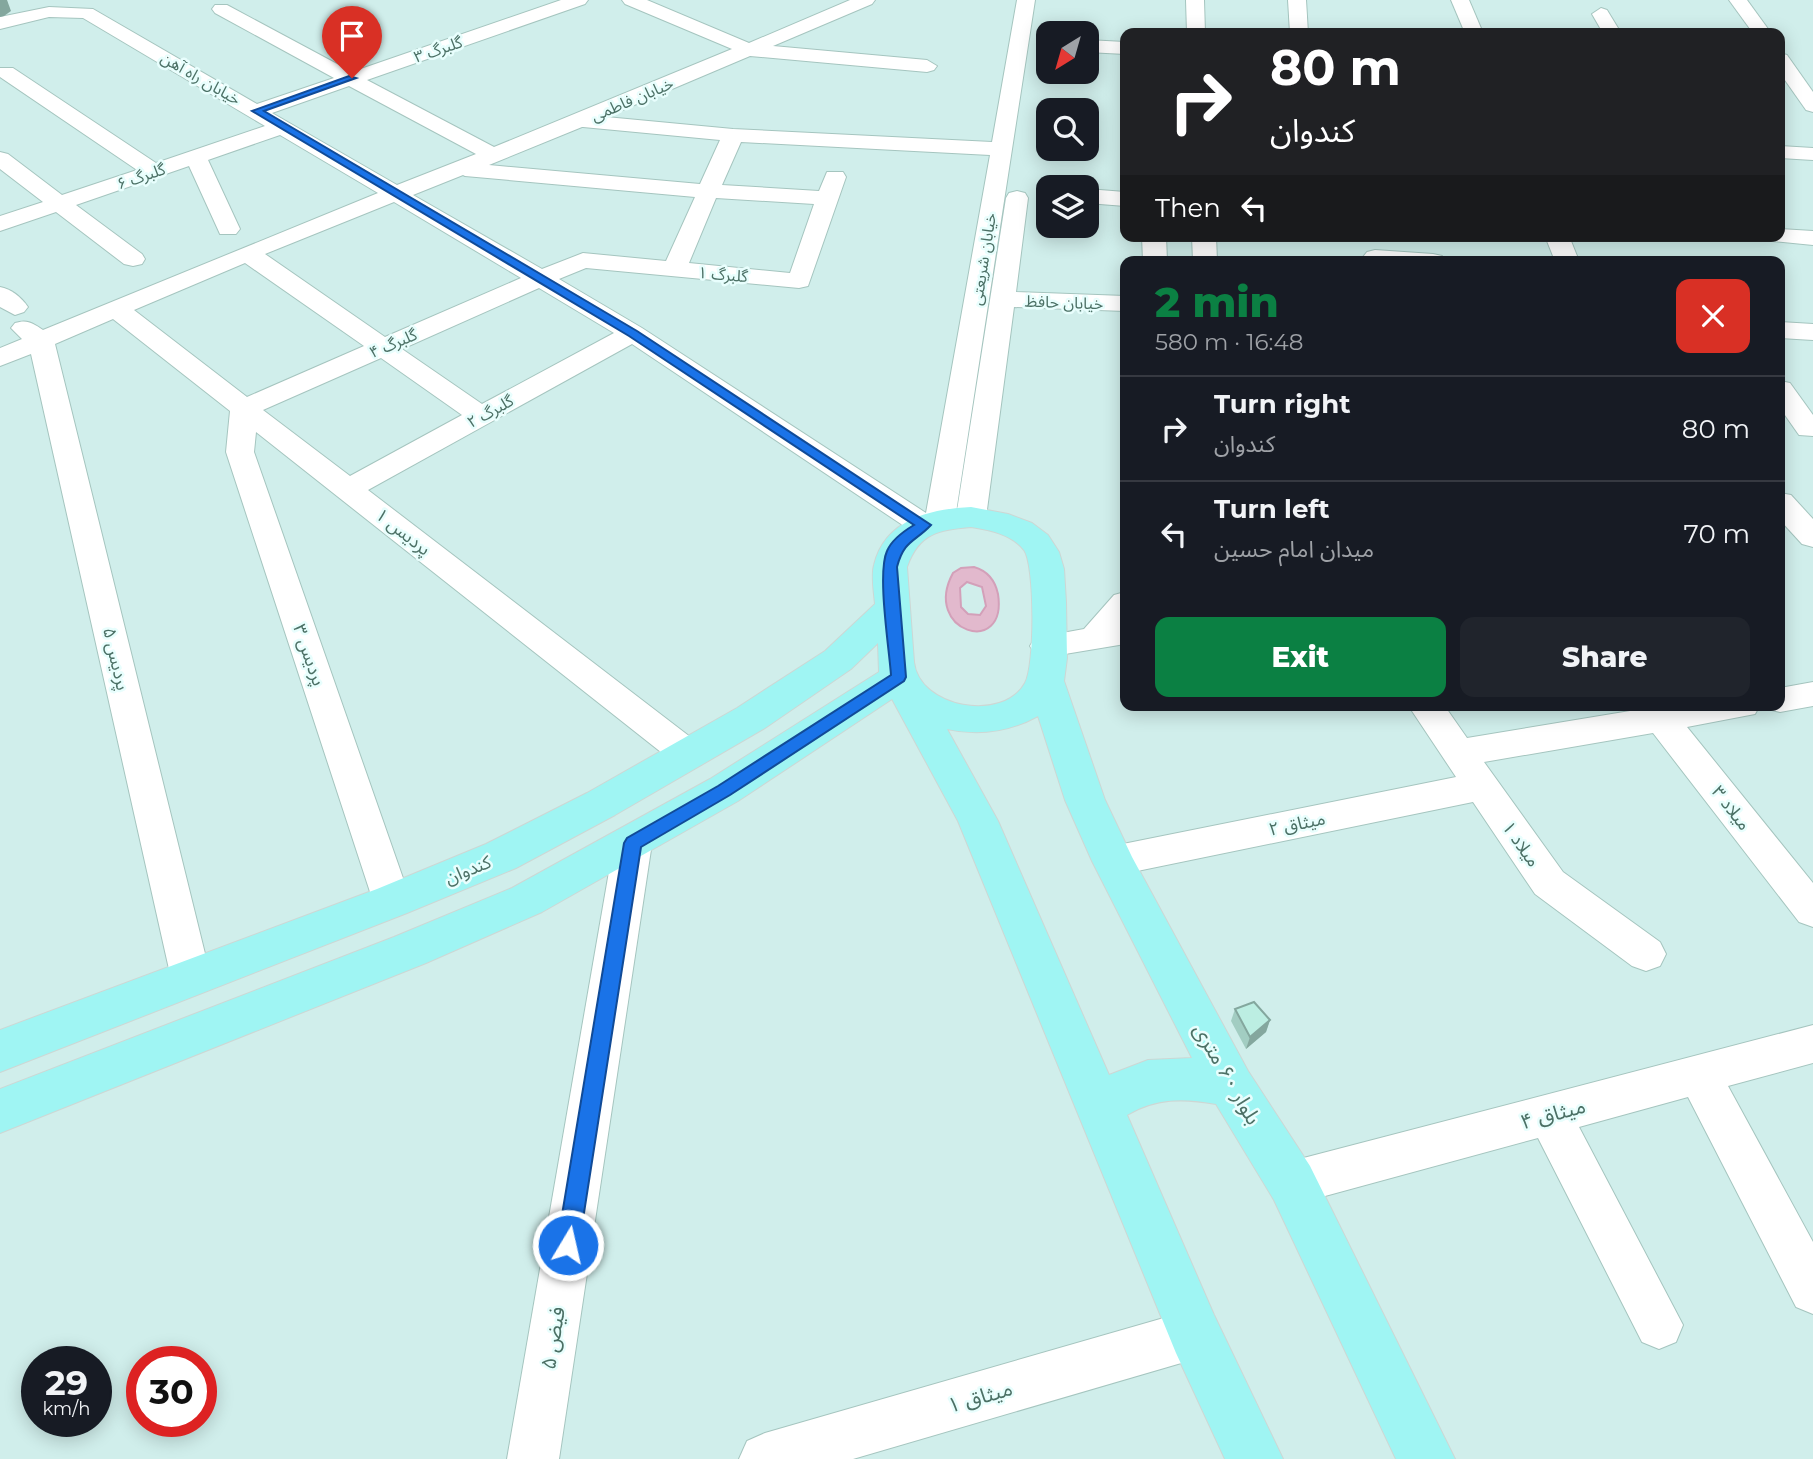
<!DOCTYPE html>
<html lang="en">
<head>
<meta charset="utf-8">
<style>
  :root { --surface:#171b24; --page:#20242c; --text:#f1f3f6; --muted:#9ea1a6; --line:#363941; --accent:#0b8043 }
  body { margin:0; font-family:Montserrat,"Noto Sans Arabic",sans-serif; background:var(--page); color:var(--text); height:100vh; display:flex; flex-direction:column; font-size:26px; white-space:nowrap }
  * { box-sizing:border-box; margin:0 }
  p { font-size:23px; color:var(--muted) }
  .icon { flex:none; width:38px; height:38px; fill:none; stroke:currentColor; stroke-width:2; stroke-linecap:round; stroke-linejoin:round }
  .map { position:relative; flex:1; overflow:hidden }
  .side { position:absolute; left:1120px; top:256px; width:665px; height:455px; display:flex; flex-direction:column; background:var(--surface); border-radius:14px; box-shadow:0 4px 18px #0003 }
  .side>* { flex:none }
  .banner { position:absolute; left:1120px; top:28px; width:665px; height:214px; border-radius:14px; box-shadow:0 4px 18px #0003; background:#202124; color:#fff; overflow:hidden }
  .needle { width:46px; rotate:217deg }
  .fabs { position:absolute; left:1036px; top:21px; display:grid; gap:14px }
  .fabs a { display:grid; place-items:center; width:63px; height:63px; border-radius:14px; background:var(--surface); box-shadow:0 4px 18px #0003; font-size:35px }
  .speed { position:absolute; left:21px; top:1346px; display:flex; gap:14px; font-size:35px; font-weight:700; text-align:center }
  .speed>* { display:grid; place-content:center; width:91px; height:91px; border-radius:50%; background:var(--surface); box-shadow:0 4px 18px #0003; line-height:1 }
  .speed small { font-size:18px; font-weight:400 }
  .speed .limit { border:10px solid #d22; background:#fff; color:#111 }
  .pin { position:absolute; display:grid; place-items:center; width:60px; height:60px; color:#fff; margin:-72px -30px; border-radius:50% 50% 50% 0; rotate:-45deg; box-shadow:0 0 7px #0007 }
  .pin .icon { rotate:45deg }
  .me { position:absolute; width:77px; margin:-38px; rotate:9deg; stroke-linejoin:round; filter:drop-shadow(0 0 5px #0008) }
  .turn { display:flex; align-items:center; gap:24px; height:147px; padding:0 35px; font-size:32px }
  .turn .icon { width:91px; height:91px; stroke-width:2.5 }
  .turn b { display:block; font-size:49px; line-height:60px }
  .then { display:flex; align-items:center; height:66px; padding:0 35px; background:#0003; gap:14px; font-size:26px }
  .round { display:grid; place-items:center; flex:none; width:74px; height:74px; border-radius:14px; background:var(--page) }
  .head { display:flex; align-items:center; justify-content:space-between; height:119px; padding:0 35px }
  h1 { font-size:42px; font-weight:800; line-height:52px; color:var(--accent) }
  .button { display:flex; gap:14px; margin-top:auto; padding:14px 35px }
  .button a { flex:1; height:80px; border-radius:14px; background:var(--accent); color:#fff; font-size:28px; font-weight:800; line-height:80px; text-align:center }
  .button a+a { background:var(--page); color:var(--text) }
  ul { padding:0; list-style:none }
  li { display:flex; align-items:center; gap:21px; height:105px; padding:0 35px; border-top:2px solid var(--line) }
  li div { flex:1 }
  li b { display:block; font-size:26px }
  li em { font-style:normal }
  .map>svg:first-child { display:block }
  .residential { fill:#d0eeeb; fill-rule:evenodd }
  .water { fill:#e2b9cd; stroke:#d3a0b9; stroke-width:2; fill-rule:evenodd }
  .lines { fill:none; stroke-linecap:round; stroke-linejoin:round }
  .minor-casing { stroke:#a5c5bf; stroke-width:2 }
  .major-casing { stroke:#cdd7d4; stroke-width:2 }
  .minor { fill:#fff; fill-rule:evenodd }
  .major { fill:#9ff5f3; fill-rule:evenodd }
  .wall { fill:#a2cdc2 }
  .shaded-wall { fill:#84a79e }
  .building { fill:#bceee2; stroke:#84a79e; stroke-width:2 }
  .route { fill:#1a73e8; stroke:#114b97; stroke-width:2 }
  .labels { text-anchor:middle; stroke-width:5; stroke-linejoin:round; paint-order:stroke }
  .far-street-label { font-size:16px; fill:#4b7065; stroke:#e8fefd }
  .street-label { font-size:18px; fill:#4b7065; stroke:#e8fefd }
  .near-street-label { font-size:21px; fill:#4b7065; stroke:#e8fefd }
</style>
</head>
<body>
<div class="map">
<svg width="1813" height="1459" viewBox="0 0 1813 1459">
  <rect width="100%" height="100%" fill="#e3fafa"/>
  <path class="residential" d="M0,0H1813V1459H0ZM1048,33H1087V72H1048ZM1125,33H1780V236H1125ZM1048,110H1087V149H1048ZM1048,187H1087V226H1048ZM1125,261H1780V705H1125ZM37,1362H96V1421H37ZM142,1362H201V1421H142Z"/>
  <path class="water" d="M974,567C988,571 995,580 998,594C1008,658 921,632 953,573L961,568ZM967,582L982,587L986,606L980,615L968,614L961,607L960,588Z"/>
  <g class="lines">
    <g class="minor-casing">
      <g id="minor">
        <path d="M561,0H588L585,4L367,80L494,147L732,49L625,4L622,0H647L749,43L850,0H875L872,4L773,46L927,60L937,66L934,70L927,72L750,56L606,117L733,129L992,142L1017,0H1035L955,519L951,526L937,528L935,532L924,535L913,532L632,344L368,490L702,746L707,755L702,764L689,768L676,764L256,432L254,452L411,901L406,912L392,917L378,912L373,901L226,452L230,411L113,319L55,344L211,978L205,990L191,995L177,990L171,978L31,354L0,366V348L22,339L11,328L15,323C27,319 33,323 43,330L378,193L280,135L208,160L240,229L236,234H220L189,166L76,205L142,254L145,259L142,264L133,266L124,264L56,212L0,231V216L43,202L0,169V152L8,154L62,195L137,170L0,77V68H13L156,163L265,126L83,18L49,17L0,29V17L49,7L93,9L257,104L334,78L215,13L212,9L215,5H227L352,72ZM349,86L476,154L397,185L272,113ZM582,127H583L720,140L700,184L489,165ZM741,142L990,155L926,513L642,328L559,279L586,268L799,288L808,286L846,177L843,172H827L819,191L722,185ZM463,175L465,176L695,197L666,261L583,253L542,269L413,195ZM716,198L814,204L790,273L689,263ZM394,202L521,278L385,337L265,254ZM245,263L364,346L247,397L134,310ZM539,288L614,333L482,404L402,349ZM381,358L462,415L350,476L263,410Z"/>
        <path d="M1186,0H1204L1205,33H1187Z"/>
        <path d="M1288,0H1306L1308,33H1290Z"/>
        <path d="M1451,0H1469L1483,33H1465Z"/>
        <path d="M1729,0H1747L1771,33H1753Z"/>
        <path d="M1601,8L1607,10L1621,33H1603L1592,14Z"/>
        <path d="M1087,40L1125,42V54L1087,52Z"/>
        <path d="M1780,53L1787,55L1813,92V112L1806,110L1780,73Z"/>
        <path d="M1780,146L1813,148V160L1780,158Z"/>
        <path d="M1087,189L1125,192V206L1087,203Z"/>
        <path d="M1017,191L1025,193L1028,198L1016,292L1125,296V311L1014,307L986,517L982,524L971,526L960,524L956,517L1006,198L1009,193Z"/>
        <path d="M1780,229L1813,231V245L1772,241L1768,236H1780Z"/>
        <path d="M1142,236H1166L1167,261H1143Z"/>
        <path d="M1192,236H1216L1217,261H1193Z"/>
        <path d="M1545,236H1569L1579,261H1555Z"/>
        <path d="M1375,250L1433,254L1442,256L1445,261H1366L1363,257L1367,252Z"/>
        <path d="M0,287C11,289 21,297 28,307L24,312L15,315L0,307Z"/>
        <path d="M1780,322L1813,324V340L1780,338Z"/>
        <path d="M1780,381L1790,383L1813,415V436L1799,435L1780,408Z"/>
        <path d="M1780,493L1791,495L1813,519V547L1802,544L1780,520Z"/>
        <path d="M1125,592V644L1047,657L1035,654L1030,646L1035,638L1084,629L1114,595Z"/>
        <path d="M1813,682V706L1780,712L1768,709L1766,705H1780V688Z"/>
        <path d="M1408,705H1444L1467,738L1636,710L1633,705H1760L1755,714L1687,727L1813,883V927L1799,922L1653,733L1484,762L1563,872L1660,942L1666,954L1660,966L1646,971L1632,966L1535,894L1473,802L1113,876L1100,872L1094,861L1100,850L1113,846L1456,777Z"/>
        <path d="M633,828L646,833L652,843L559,1459H507L614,843L620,833Z"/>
        <path d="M1813,1025V1063L1728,1086L1813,1242V1314L1796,1307L1688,1097L1579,1127L1683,1325L1676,1342L1659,1349L1642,1342L1538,1138L1292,1205L1276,1198L1269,1183L1276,1168L1292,1161Z"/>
        <path d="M1195,1309L1212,1317L1220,1334L1212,1351L1195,1359L853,1459H739L747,1441L765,1433Z"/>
      </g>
    </g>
    <g class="major-casing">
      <path id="major" d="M971,507L1008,514L1032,523L1048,535L1059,552L1064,569L1066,602L1067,658L1064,681L1105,800L1132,857L1248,1071L1310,1166L1455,1459H1396L1274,1200L1216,1104C1183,1098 1156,1098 1127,1115L1214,1315L1283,1459H1225L1176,1353L958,821L892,699L738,801L542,912L426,963L0,1133V1089L394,937L512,888L710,779L879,672L878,643L851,669L765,728L615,815L516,868L407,913L0,1072V1030L377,889L486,844L587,793L737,708L825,651L875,604C874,592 871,576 874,565C885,519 931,509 971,507ZM971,527C990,530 1011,534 1024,550C1035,565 1035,666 1025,683C1003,723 919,708 914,662L907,567C919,533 938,530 971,527ZM1038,716L1065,800L1092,861L1192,1058L1148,1060L1109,1075L998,821L947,729C979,736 1009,732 1038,716Z"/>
    </g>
    <use href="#minor" class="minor"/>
    <use href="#major" class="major"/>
  </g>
  <path class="wall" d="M1235,1009L1270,1020L1266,1032L1246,1049L1231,1021Z"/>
  <g class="shaded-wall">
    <path d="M0,0H7L11,11L4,16L0,17Z"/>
    <path d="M1270,1020L1266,1032L1246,1049L1250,1037Z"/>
  </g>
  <path class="building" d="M1254,1002L1270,1020L1250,1037L1235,1009Z"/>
  <path class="route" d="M349,76L356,78L264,111L637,331L931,525C915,542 904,540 897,567L906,677L904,681L730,795L641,847L579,1245L575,1252L568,1255L560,1252L557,1245L624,843L627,838L718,786L891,675C889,647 877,573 887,551C892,539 904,531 914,525L629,336L252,111Z"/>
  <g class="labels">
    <g class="far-street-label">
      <text transform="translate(438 49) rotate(-19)" y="6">گلبرگ ۳</text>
      <text transform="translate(201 78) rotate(30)" y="6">خیابان راه آهن</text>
      <text transform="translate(632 99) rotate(-23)" y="6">خیابان فاطمی</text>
      <text transform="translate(141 176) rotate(-19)" y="6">گلبرگ ۶</text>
      <text transform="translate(983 259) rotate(-81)" y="6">خیابان شریعتی</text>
      <text transform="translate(723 274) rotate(5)" y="6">گلبرگ ۱</text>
      <text transform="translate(1064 302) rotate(2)" y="6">خیابان حافظ</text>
      <text transform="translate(393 343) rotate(-23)" y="6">گلبرگ ۴</text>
      <text transform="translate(490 411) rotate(-29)" y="6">گلبرگ ۲</text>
    </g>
    <g class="street-label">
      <text transform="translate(403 532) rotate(38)" y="6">پردیس ۱</text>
      <text transform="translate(309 655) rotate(71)" y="6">پردیس ۳</text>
      <text transform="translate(116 659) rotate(77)" y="6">پردیس ۵</text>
      <text transform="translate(1731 808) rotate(52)" y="6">میلاد ۳</text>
      <text transform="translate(1297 824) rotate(-12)" y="6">میثاق ۲</text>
      <text transform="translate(1521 844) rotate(55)" y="6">میلاد ۱</text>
      <text transform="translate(468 870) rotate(-22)" y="6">کندوان</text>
    </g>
    <g class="near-street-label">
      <text transform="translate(1227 1074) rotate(60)" y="7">بلوار ۶۰ متری</text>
      <text transform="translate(1553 1114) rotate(-15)" y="7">میثاق ۴</text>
      <text transform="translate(553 1338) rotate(-81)" y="7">فیض ۵</text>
      <text transform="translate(980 1397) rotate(-16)" y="7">میثاق ۱</text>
    </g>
  </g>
</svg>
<div class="fabs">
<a><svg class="needle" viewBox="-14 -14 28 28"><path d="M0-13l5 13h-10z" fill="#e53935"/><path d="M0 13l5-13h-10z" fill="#9ea1a6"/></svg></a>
<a><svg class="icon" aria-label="search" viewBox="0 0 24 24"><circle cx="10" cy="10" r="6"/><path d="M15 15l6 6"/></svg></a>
<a><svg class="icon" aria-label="layers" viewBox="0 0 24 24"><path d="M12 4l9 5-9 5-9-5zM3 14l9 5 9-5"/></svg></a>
</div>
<div class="speed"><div>29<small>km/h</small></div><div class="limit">30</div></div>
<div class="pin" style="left:352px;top:78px;background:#d93025"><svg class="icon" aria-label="arrive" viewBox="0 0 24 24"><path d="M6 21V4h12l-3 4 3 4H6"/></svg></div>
<svg class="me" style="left:568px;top:1245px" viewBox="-20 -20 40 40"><circle r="17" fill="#1a73e8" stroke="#fff" stroke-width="3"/><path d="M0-11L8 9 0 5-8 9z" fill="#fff"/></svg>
<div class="banner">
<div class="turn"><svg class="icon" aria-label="right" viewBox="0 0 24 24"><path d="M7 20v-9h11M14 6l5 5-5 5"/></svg><div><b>80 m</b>کندوان</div></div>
<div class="then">Then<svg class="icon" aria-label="left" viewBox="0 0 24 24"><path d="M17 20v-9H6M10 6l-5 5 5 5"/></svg></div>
</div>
<section class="side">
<div class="head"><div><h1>2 min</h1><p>580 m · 16:48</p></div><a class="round" style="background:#d93025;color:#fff"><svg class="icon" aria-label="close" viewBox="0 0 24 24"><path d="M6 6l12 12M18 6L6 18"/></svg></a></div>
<ul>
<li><svg class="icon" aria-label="right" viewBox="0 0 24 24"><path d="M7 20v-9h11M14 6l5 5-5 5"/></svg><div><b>Turn right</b><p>کندوان</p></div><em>80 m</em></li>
<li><svg class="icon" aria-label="left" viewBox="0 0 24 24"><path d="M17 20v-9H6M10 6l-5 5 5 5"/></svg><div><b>Turn left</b><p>میدان امام حسین</p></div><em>70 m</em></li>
</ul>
<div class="button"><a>Exit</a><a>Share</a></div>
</section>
</div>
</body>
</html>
